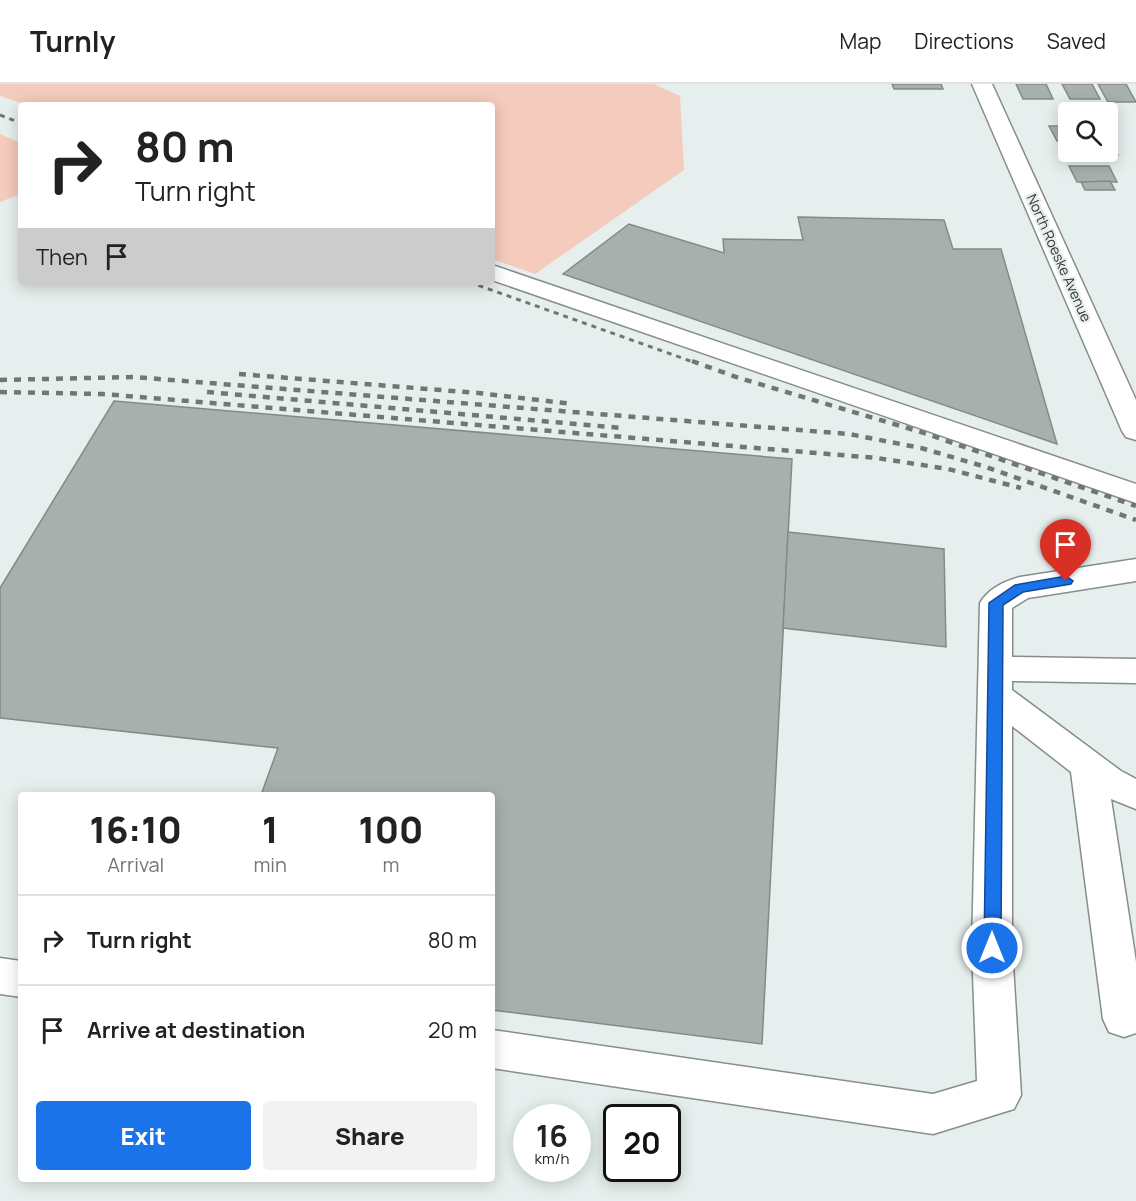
<!DOCTYPE html>
<html lang="en">
<head>
<meta charset="utf-8">
<style>
  :root { --surface:#fff; --page:#f2f2f2; --text:#222; --muted:#767676; --line:#e0e0e0; --accent:#1a73e8 }
  body { margin:0; font-family:Manrope,sans-serif; background:var(--page); color:var(--text); height:100vh; display:flex; flex-direction:column; font-size:22px; white-space:nowrap }
  * { box-sizing:border-box; margin:0 }
  p { font-size:20px; color:var(--muted) }
  .icon { flex:none; width:33px; height:33px; fill:none; stroke:currentColor; stroke-width:2; stroke-linecap:round; stroke-linejoin:round }
  .map { position:relative; flex:1; overflow:hidden }
  .details { position:absolute; left:18px; top:708px; width:477px; height:390px; display:flex; flex-direction:column; background:var(--surface); border-radius:6px; box-shadow:0 3px 15px #0003 }
  .details>* { flex:none }
  .guide { position:absolute; left:18px; top:18px; width:477px; height:183px; border-radius:6px; box-shadow:0 3px 15px #0003; background:#fff; color:var(--text); overflow:hidden }
  .fabs { position:absolute; left:1058px; top:18px; display:grid; gap:12px }
  .fabs a { display:grid; place-items:center; width:60px; height:60px; border-radius:6px; background:var(--surface); box-shadow:0 3px 15px #0003; font-size:30px }
  .speed { position:absolute; left:513px; top:1020px; display:flex; gap:12px; font-size:30px; font-weight:700; text-align:center }
  .speed>* { display:grid; place-content:center; width:78px; height:78px; border-radius:50%; background:var(--surface); box-shadow:0 3px 15px #0003; line-height:1 }
  .speed small { font-size:15px; font-weight:400 }
  .speed .limit { border:3px solid #111; border-radius:9px; background:#fff; color:#111 }
  .pin { position:absolute; display:grid; place-items:center; width:51px; height:51px; color:#fff; margin:-62px -26px; border-radius:50% 50% 50% 0; rotate:-45deg; box-shadow:0 0 6px #0007 }
  .pin .icon { rotate:45deg }
  .me { position:absolute; width:66px; margin:-33px; rotate:0deg; stroke-linejoin:round; filter:drop-shadow(0 0 4px #0008) }
  .turn { display:flex; align-items:center; gap:21px; height:126px; padding:0 18px; font-size:27px }
  .turn .icon { width:78px; height:78px; stroke-width:2.5 }
  .turn b { display:block; font-size:42px; line-height:51px }
  .then { display:flex; align-items:center; height:57px; padding:0 18px; background:#0003; gap:12px; font-size:22px }
  .eta { display:flex; justify-content:space-evenly; align-items:center; height:102px; text-align:center }
  .eta b { font-size:36px; font-weight:800; line-height:42px }
  .primary-button { display:flex; gap:12px; margin-top:auto; padding:12px 18px }
  .primary-button a { flex:1; height:69px; border-radius:6px; background:var(--accent); color:#fff; font-size:24px; font-weight:800; line-height:69px; text-align:center }
  .primary-button a+a { background:var(--page); color:var(--text) }
  ul { padding:0; list-style:none }
  li { display:flex; align-items:center; gap:18px; height:90px; padding:0 18px; border-top:2px solid var(--line) }
  li div { flex:1 }
  li b { display:block; font-size:22px }
  li em { font-style:normal }
  header { display:flex; align-items:center; gap:36px; box-sizing:border-box; height:84px; padding:0 30px; background:var(--surface); border-bottom:2px solid var(--line) }
  header strong { font-size:28px }
  nav { display:flex; gap:33px; margin-inline-start:auto; font-size:21px }
  .map>svg:first-child { display:block }
  .green { fill:#f4cbbc }
  .building { fill:#a8b0ae; stroke:#828b88; stroke-width:1.5 }
  .lines { fill:none; stroke-linecap:round; stroke-linejoin:round }
  .minor-casing { stroke:#868e8c; stroke-width:3 }
  .minor { fill:#fff; fill-rule:evenodd }
  .rail-far1 { stroke:#707674; stroke-width:3; stroke-dasharray:5 5; stroke-linecap:butt }
  .rail { stroke:#707674; stroke-width:4.5; stroke-dasharray:7 7; stroke-linecap:butt }
  .route { fill:#1a73e8; stroke:#114b97; stroke-width:1.5 }
  .labels { text-anchor:middle; stroke-width:4.5; stroke-linejoin:round; paint-order:stroke }
  .far-street-label { font-size:14px; fill:#313534; stroke:#e6efed }
</style>
</head>
<body>
<header>
<strong>Turnly</strong>
<nav><a>Map</a><a>Directions</a><a>Saved</a></nav>
</header>
<div class="map">
<svg width="1136" height="1117" viewBox="0 0 1136 1117">
  <rect width="100%" height="100%" fill="#e6efed"/>
  <g class="green">
    <path d="M0,0H654L680,12L684,86L535,190L492,175V21H28L0,12Z"/>
    <path d="M0,50L21,59V110L0,118Z"/>
  </g>
  <g class="building">
    <path d="M892,0H941L943,5H894Z"/>
    <path d="M1016,0H1046L1053,15H1023Z"/>
    <path d="M1062,0H1092L1100,15H1070Z"/>
    <path d="M1098,0H1126L1136,18H1108Z"/>
    <path d="M1049,42H1068V57H1057Z"/>
    <path d="M1060,62H1068V68H1107V62H1113L1118,71H1101L1104,77H1067Z"/>
    <path d="M1069,82H1109L1117,98H1077Z"/>
    <path d="M1110,97L1115,106H1085L1081,98Z"/>
    <path d="M798,133L944,136L953,165H1001L1057,360L563,190L629,140L724,169L723,155L803,156Z"/>
    <path d="M114,317L792,375L762,960L492,926V711H261L278,664L0,634V504Z"/>
    <path d="M788,448L944,465L946,563L783,544Z"/>
  </g>
  <g class="lines">
    <g class="minor-casing">
      <g id="minor">
        <path d="M972,0H992L1136,316V356L1126,353L1122,347Z"/>
        <path d="M492,181L1136,400V419L492,196Z"/>
        <path d="M1136,475V497L1028,514L1012,524V573L1136,575V599L1012,597V606L1121,687L1136,695V725L1111,715L1136,878V949L1124,953L1109,948L1103,935L1071,688L1012,642V864L1021,1011L1014,1025L933,1050L492,984V946L933,1010L977,997L972,864L980,519C988,505 1005,497 1020,493Z"/>
        <path d="M0,874L21,877V913L0,910Z"/>
      </g>
    </g>
    <use href="#minor" class="minor"/>
    <g class="rail-far1">
      <path d="M0,31L21,39"/>
      <path d="M469,198L696,279"/>
    </g>
    <g class="rail">
      <path d="M692,277L739,294L921,348L1136,422"/>
      <path d="M239,290L478,309L573,320"/>
      <path d="M0,296L134,293L849,350L921,364L986,383L1136,436"/>
      <path d="M0,308L103,310L877,374L948,385L1021,404"/>
      <path d="M207,308L622,344"/>
    </g>
  </g>
  <path class="route" d="M1066,492L1073,497L1071,500L1023,508L1003,521L1001,864L998,869H987L984,864L989,519L1015,501Z"/>
  <g class="labels">
    <g class="far-street-label">
      <text transform="translate(1059 174) rotate(66)" y="5">North Roeske Avenue</text>
    </g>
  </g>
</svg>
<div class="fabs">
<a><svg class="icon" aria-label="search" viewBox="0 0 24 24"><circle cx="10" cy="10" r="6"/><path d="M15 15l6 6"/></svg></a>
</div>
<div class="speed"><div>16<small>km/h</small></div><div class="limit">20</div></div>
<div class="pin" style="left:1066px;top:497px;background:#d93025"><svg class="icon" aria-label="arrive" viewBox="0 0 24 24"><path d="M6 21V4h12l-3 4 3 4H6"/></svg></div>
<svg class="me" style="left:992px;top:864px" viewBox="-20 -20 40 40"><circle r="17" fill="#1a73e8" stroke="#fff" stroke-width="3"/><path d="M0-11L8 9 0 5-8 9z" fill="#fff"/></svg>
<div class="guide">
<div class="turn"><svg class="icon" aria-label="right" viewBox="0 0 24 24"><path d="M7 20v-9h11M14 6l5 5-5 5"/></svg><div><b>80 m</b>Turn right</div></div>
<div class="then">Then<svg class="icon" aria-label="arrive" viewBox="0 0 24 24"><path d="M6 21V4h12l-3 4 3 4H6"/></svg></div>
</div>
<section class="details">
<div class="eta">
<div><b>16:10</b><p>Arrival</p></div>
<div><b>1</b><p>min</p></div>
<div><b>100</b><p>m</p></div>
</div>
<ul>
<li><svg class="icon" aria-label="right" viewBox="0 0 24 24"><path d="M7 20v-9h11M14 6l5 5-5 5"/></svg><div><b>Turn right</b></div><em>80 m</em></li>
<li><svg class="icon" aria-label="arrive" viewBox="0 0 24 24"><path d="M6 21V4h12l-3 4 3 4H6"/></svg><div><b>Arrive at destination</b></div><em>20 m</em></li>
</ul>
<div class="primary-button"><a>Exit</a><a>Share</a></div>
</section>
</div>
</body>
</html>
